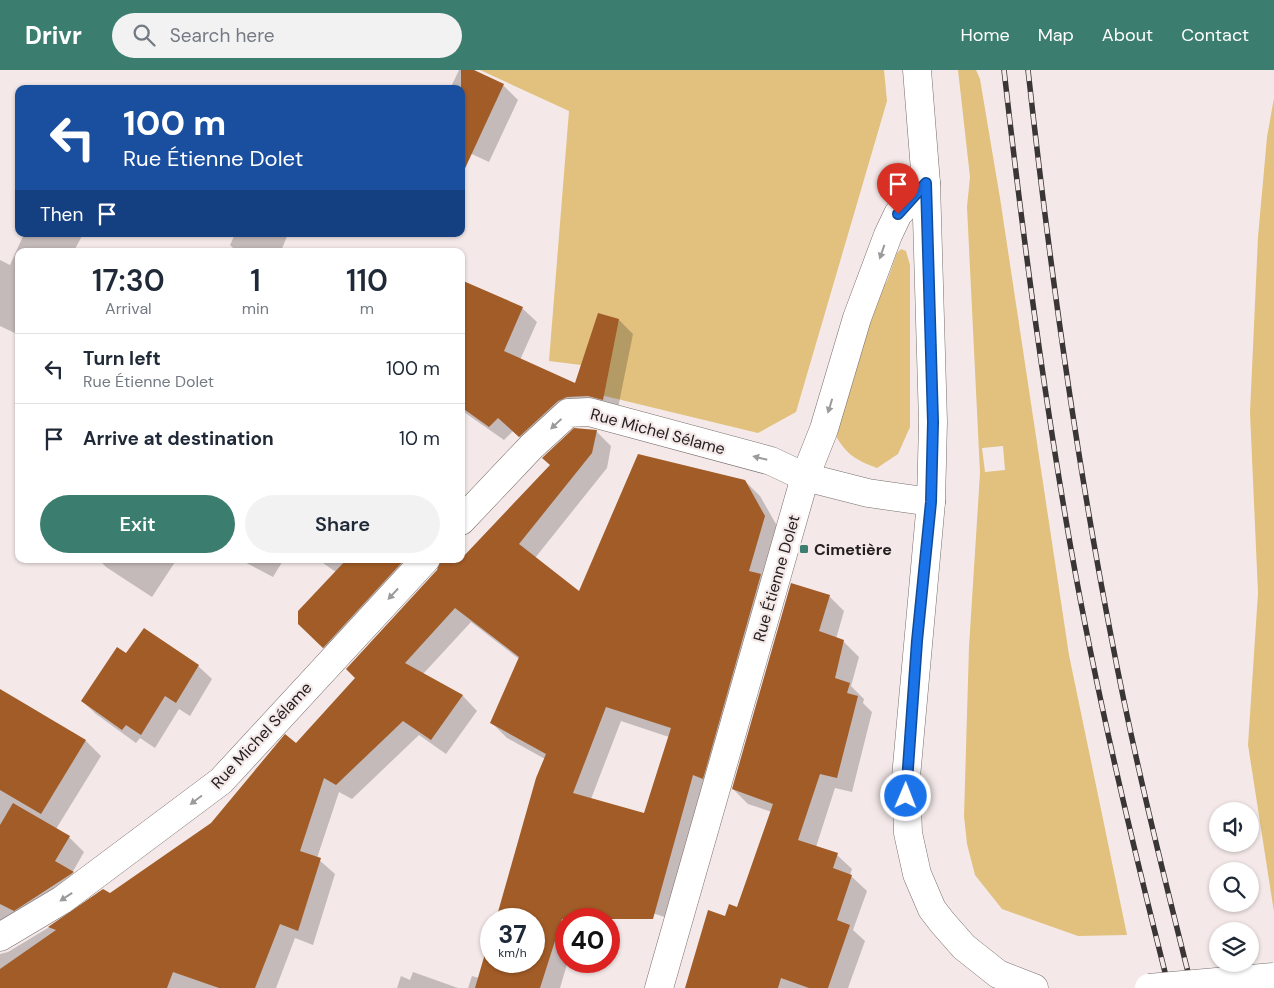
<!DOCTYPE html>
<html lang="en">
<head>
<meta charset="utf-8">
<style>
  :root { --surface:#fff; --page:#f2f2f3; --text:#1f2937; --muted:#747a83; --line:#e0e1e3; --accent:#3b7d6e }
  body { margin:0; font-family:"DM Sans",sans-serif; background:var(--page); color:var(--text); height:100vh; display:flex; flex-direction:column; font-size:19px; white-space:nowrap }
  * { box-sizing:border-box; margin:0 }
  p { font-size:16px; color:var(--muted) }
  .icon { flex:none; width:28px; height:28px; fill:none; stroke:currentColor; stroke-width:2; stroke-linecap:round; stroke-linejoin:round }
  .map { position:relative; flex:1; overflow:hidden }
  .panel { position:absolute; left:15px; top:178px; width:450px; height:315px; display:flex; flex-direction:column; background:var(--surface); border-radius:10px; box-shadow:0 1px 4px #0004 }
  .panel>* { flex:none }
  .hud { position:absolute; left:15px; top:15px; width:450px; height:152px; border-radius:10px; box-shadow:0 1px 4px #0004; background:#1a4fa0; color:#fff; overflow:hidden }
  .fabs { position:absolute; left:1209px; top:732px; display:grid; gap:10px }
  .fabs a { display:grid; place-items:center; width:50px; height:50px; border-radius:50%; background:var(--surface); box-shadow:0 1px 4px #0004; font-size:25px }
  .speed { position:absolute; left:480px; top:838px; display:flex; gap:10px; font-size:25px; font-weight:700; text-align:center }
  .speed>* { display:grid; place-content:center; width:65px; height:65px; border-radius:50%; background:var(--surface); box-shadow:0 1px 4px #0004; line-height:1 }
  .speed small { font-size:12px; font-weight:400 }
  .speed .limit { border:8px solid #d22; background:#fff; color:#111 }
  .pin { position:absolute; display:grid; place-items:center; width:42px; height:42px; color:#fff; margin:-51px -21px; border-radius:50% 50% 50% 0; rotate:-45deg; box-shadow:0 0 5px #0007 }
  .pin .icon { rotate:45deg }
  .me { position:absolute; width:55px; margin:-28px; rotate:1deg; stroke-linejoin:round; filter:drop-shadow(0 0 4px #0008) }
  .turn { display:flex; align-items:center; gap:18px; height:105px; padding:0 25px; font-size:22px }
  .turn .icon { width:65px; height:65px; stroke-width:2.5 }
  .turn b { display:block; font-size:35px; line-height:42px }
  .then { display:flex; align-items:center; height:48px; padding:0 25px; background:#0003; gap:10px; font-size:19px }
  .eta { display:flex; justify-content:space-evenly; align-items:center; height:85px; text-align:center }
  .eta b { font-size:30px; font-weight:600; line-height:35px }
  .cta { display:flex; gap:10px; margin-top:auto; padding:10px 25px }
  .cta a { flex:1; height:58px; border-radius:30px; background:var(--accent); color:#fff; font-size:20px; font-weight:600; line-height:58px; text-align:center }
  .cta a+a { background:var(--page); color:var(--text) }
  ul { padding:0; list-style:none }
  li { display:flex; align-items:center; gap:15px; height:70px; padding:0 25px; border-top:1px solid var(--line) }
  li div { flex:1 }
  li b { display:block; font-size:19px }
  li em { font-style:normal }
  header { display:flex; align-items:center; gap:30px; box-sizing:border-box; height:70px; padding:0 25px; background:var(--accent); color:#fff }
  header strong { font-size:24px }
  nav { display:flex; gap:28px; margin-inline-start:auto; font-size:18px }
  .search { width:350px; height:45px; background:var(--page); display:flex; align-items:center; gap:12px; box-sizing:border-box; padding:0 18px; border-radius:28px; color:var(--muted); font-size:19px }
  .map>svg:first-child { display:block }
  .green { fill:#e1c17d; fill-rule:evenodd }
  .shadow { fill:#0003; fill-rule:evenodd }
  .building { fill:#a25c27; fill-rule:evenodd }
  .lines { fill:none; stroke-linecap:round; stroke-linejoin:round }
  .minor-casing { stroke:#786e6d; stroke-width:29 }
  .tertiary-casing { stroke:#786e6d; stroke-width:29 }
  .minor { stroke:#fff; stroke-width:28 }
  .tertiary { stroke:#fff; stroke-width:28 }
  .rail-casing { stroke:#3a3636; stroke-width:5.5 }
  .rail { stroke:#f4e9e8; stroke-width:4; stroke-dasharray:11; stroke-linecap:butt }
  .tertiary-bridge-casing { stroke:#786e6d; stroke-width:29; stroke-linecap:butt }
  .tertiary-bridge { stroke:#fff; stroke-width:28 }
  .oneway { fill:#9c9b9b }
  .route-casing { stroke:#114b97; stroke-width:12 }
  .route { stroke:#1a73e8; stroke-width:9 }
  .poi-dot { fill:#3b7d6e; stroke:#f4e9e8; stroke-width:2 }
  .labels { text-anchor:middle; stroke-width:4.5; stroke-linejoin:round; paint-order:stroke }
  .street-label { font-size:16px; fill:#242020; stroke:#f4e9e8 }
  .poi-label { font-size:16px; font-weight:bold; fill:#242020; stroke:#f4e9e8; text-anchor:start }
</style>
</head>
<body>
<header>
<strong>Drivr</strong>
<div class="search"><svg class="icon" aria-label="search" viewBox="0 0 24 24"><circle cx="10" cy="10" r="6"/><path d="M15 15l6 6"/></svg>Search here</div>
<nav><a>Home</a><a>Map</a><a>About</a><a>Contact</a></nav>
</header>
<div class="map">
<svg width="1274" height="918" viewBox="0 0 1274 918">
  <rect width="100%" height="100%" fill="#f4e9e8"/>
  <g class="green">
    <path d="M480,0H884L887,31L796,342L758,363L576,319L581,295L549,291L569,41Z"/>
    <path d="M958,0H976L980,9L1000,128L1069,585L1127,865L1078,866L1002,839L975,805L967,774L964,746L969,577L980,403L967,137L970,107ZM1003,376L1005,400L985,402L982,378Z"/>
    <path d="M1274,28V842L1248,675L1258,523L1250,343L1258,167L1267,67Z"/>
    <path d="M901,179L906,181L910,195V357L898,384L877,398C853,389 845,383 833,361L872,235L887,211L897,183Z"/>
  </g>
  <g class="shadow">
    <path d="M459,0H471L503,15L518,30L489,92L461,79V19H450Z"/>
    <path d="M24,164H83L74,181H19V265L0,256V190L10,195Z"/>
    <path d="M235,164H288L281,181H236L230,175Z"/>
    <path d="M461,221L522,238L537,252L520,290L576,315L619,250L633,264L617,343L582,341L534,380L513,361L504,370L461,340Z"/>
    <path d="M596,361L611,376L607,398L535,488L580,523L745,411L760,426L780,461L671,849L589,823L566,849L568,891L560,918H468L472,906L479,908L491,866V891H534V849L545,689L507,668L492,653L519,589L471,552L423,604L463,626L477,641L446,684L419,665L352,729L339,722L317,788L335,804L313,875L295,868L276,918H0V884L8,882L71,844L110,824L212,754L296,675L356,608L439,500L442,489H462ZM621,651L669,667L645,744L591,729Z"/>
    <path d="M98,489H177L152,527L106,497Z"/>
    <path d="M239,489H284L273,507Z"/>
    <path d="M317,489H437L338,592L314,569L336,502Z"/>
    <path d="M829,526L844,541L836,569L844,572L859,587L851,616L864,629L863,633L872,642L852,722L835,718L816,777L837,785L852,799L850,805L867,821L853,860L865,871L848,918H686L726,847L738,839L772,742L748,734L733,719Z"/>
    <path d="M126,584L198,596L212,609L190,646L179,639L155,678L140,668L136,673L96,644L82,631Z"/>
    <path d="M4,622L86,671L101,686L56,759L69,767L84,782L72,803L87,817L0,879V629Z"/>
    <path d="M413,902L458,918H397L401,906L410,910Z"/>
  </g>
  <g class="building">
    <path d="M461,0H474L504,14L461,107Z"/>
    <path d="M461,210L523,237L504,281L575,313L598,243L619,249L603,330L588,326L567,327L558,331L519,367L498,348L489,357L461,337Z"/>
    <path d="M574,358L597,360L592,383L519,474L579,521L638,384L745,410L765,446L749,501L761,504L703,709L693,705L653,849H562L540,918H475L491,863V891H534V849H496L536,708L546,684L490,653L519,587L455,538L405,593L463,625L431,670L403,651L336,715L324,708L300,781L321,788L298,861L280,854L255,918H219L173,902L167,918H0V899L56,860L48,857L103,819L110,823L211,753L285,664L296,673L355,608L346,599L437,500L441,489H461L550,395L542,388ZM606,637L671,658L644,743L573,723Z"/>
    <path d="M347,489H405L323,578L298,554V541Z"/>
    <path d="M791,513L830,525L819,561L844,570L835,608L850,613L847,623L858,626L837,708L820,704L798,770L838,783L833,798L852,805L837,850L850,855L828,918H809L781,908L778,918H685L708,840L725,846L729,834L737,837L773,734L732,719Z"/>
    <path d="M144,558L199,595L176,633L165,626L141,665L126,655L122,660L81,631L117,577L126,583Z"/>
    <path d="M0,619L86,670L41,744L0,720Z"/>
    <path d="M13,733L70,766L55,791L74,802L14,841L0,834V755Z"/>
  </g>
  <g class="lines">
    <g class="minor-casing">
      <g id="minor">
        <path d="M461,451L531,377L568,343L589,342L771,391L805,407L868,423L931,432"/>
        <path d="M0,867L62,830L221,711L426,489"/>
        <path d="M659,918L805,407L824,359L857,248L888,165L898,144L926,113"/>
      </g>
    </g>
    <g class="tertiary-casing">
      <path id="tertiary" d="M917,0L926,113L933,352L931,432L906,707L908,763L917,804L932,839L942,852L964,877L998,904L1034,918"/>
    </g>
    <use href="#minor" class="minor"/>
    <use href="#tertiary" class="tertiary"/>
    <g class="rail-casing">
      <g id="rail">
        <path d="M1004,0C1022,160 1043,320 1071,479C1097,626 1132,772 1169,918"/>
        <path d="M1028,0C1049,191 1075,382 1112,571C1134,687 1163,803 1192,918"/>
      </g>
    </g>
    <use href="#rail" class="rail"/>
    <g class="tertiary-bridge-casing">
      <path id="tertiary-bridge" d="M1149,918L1274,907"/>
    </g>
    <use href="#tertiary-bridge" class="tertiary-bridge"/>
  </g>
  <defs><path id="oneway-solid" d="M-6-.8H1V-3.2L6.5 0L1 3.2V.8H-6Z" transform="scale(1.25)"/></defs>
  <g class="oneway">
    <use href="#oneway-solid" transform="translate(882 182) rotate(109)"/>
    <use href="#oneway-solid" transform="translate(830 336) rotate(107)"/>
    <use href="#oneway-solid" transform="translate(556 354) rotate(137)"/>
    <use href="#oneway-solid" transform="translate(760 388) rotate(-166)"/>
    <use href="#oneway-solid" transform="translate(393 524) rotate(133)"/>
    <use href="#oneway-solid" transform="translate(196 730) rotate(143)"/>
    <use href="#oneway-solid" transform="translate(66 827) rotate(146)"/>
  </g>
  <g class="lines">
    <g class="route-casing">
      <path id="route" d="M898,144L926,113L933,352L931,432L917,571L906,726"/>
    </g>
    <use href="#route" class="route"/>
  </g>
  <rect class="poi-dot" x="799" y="474" width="10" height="10" rx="2.5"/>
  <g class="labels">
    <g class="street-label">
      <text transform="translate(658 361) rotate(15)" y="6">Rue Michel Sélame</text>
      <text transform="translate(776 508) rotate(-74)" y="6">Rue Étienne Dolet</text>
      <text transform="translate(261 665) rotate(-47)" y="6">Rue Michel Sélame</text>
    </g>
    <g class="poi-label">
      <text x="814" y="485">Cimetière</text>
    </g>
  </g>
</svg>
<div class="fabs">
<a><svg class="icon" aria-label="sound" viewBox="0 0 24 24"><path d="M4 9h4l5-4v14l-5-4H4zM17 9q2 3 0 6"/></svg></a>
<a><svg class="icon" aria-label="search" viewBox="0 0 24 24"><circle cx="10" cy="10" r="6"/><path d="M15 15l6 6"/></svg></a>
<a><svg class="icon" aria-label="layers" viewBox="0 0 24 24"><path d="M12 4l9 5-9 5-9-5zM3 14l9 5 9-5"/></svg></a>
</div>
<div class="speed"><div>37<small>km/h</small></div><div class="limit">40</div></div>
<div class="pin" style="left:898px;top:144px;background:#d93025"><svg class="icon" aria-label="arrive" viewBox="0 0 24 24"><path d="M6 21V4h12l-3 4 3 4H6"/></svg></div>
<svg class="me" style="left:906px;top:726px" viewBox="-20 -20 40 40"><circle r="17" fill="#1a73e8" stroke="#fff" stroke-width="3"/><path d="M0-11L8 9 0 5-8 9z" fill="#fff"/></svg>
<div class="hud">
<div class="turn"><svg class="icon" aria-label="left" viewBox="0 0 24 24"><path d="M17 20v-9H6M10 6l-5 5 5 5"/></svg><div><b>100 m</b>Rue Étienne Dolet</div></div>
<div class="then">Then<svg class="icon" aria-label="arrive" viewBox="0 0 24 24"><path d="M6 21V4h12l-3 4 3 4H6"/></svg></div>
</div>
<section class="panel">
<div class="eta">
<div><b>17:30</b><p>Arrival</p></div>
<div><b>1</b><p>min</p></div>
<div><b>110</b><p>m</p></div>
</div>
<ul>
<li><svg class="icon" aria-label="left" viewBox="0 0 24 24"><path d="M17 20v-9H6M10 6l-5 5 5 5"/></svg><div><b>Turn left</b><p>Rue Étienne Dolet</p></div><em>100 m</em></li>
<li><svg class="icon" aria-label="arrive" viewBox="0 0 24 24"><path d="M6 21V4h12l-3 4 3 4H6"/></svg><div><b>Arrive at destination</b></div><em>10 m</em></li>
</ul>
<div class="cta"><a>Exit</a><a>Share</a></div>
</section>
</div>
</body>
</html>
